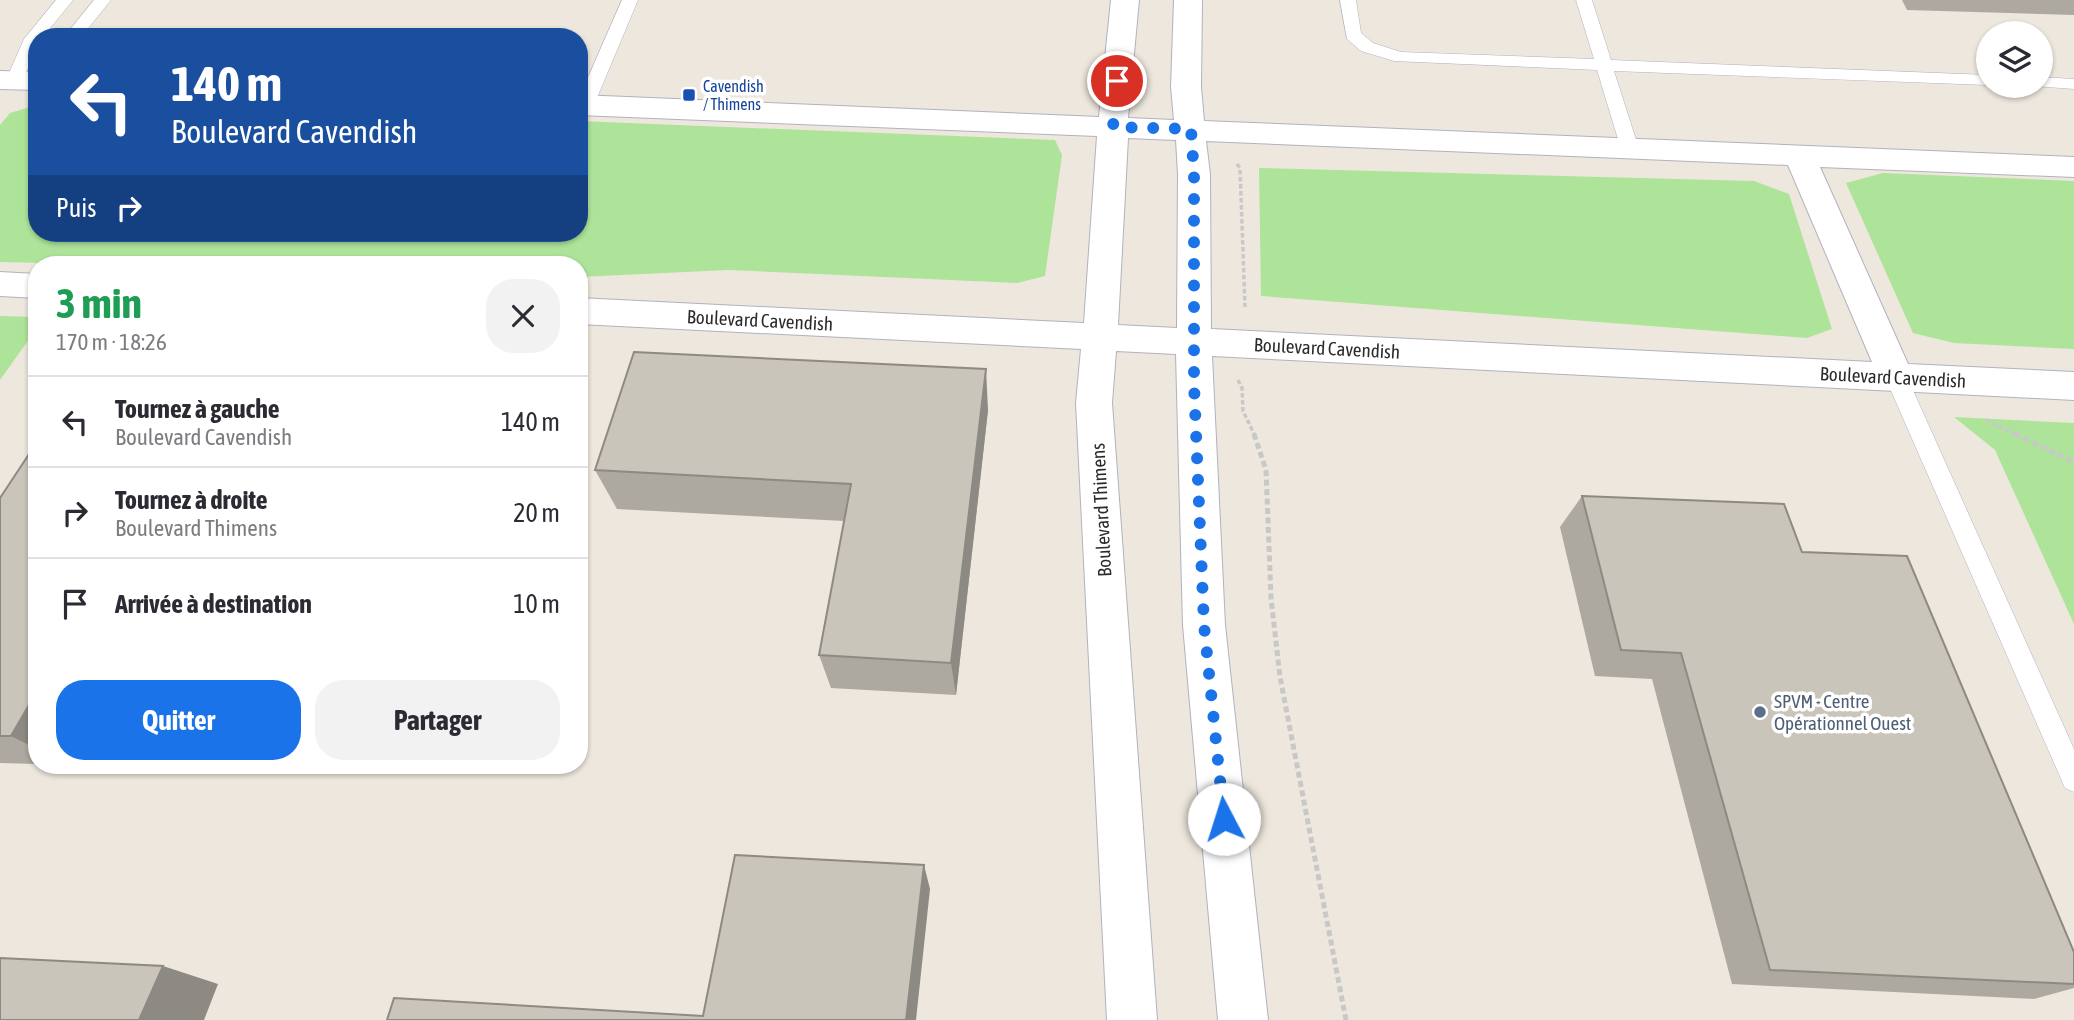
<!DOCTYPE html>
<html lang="fr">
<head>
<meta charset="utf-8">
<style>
  :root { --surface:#fff; --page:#f2f2f3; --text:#2b2b33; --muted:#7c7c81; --line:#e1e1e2; --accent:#1a73e8 }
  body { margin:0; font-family:"Asap Condensed",sans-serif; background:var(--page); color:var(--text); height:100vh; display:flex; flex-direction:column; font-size:26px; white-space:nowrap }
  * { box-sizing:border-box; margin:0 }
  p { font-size:23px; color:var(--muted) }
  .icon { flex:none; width:38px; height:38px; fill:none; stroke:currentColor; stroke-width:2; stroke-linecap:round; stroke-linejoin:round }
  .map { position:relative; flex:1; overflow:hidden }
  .drawer { position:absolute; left:28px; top:256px; width:560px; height:518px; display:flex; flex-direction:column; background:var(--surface); border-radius:28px; box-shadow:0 2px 5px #0004 }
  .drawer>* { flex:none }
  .guide { position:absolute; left:28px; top:28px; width:560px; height:214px; border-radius:28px; box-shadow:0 2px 5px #0004; background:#1a4fa0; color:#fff; overflow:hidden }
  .fabs { position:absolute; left:1976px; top:21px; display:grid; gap:14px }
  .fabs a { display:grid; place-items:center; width:77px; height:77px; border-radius:50%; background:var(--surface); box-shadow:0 2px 5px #0004; font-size:35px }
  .pin { position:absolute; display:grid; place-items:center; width:60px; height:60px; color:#fff; margin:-30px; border:4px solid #fff; border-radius:50%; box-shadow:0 2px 7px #0007 }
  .me { position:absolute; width:77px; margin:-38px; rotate:355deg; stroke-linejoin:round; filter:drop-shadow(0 0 5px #0008) }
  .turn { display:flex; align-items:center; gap:24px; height:147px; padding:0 28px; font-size:32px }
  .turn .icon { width:91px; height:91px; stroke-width:2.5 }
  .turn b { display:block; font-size:49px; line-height:60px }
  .then { display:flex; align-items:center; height:66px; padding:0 28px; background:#0003; gap:14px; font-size:26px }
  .round { display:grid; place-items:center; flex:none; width:74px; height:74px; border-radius:28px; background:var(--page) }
  .headline { display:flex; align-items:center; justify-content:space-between; height:119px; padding:0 28px }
  h1 { font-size:42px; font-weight:700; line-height:52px; color:#1e9e55 }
  .action { display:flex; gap:14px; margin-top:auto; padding:14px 28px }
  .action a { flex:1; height:80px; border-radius:28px; background:var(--accent); color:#fff; font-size:28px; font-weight:700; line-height:80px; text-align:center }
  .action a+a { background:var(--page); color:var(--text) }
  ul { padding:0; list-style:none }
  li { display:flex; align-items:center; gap:21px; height:91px; padding:0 28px; border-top:2px solid var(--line) }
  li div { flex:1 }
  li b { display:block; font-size:26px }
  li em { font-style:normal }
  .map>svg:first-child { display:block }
  .green { fill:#ade499 }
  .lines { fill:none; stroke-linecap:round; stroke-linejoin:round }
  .lane-casing { stroke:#b1b2bf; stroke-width:1 }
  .secondary-casing { stroke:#b1b2bf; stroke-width:2 }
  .path-far1 { stroke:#c8c8c8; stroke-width:3.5; stroke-dasharray:4.5 2.5; stroke-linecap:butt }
  .path { stroke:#c8c8c8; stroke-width:5; stroke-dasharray:6 3.5; stroke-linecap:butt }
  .lane { fill:#fff; fill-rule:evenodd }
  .secondary { fill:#fff; fill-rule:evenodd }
  .wall { fill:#ada9a1 }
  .shaded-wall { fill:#8d8a83 }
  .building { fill:#c9c5bb; stroke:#8d8a83; stroke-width:2 }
  .route { stroke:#1a73e8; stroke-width:12; stroke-dasharray:0 21.6 }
  .transit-dot { fill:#1a4fb4; stroke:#fff; stroke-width:2.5 }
  .service-dot { fill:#5c6f8a; stroke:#fff; stroke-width:2.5 }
  .labels { text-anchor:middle; stroke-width:7; stroke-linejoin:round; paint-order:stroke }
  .far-transit-label { font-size:16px; fill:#164399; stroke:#fff; text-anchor:start }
  .street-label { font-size:19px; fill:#2b2b2b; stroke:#fff }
  .service-label { font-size:19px; fill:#4e5e75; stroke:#fff; text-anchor:start }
</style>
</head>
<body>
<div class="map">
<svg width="2074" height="1020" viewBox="0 0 2074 1020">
  <rect width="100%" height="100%" fill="#ede7dd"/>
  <g class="green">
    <path d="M37,105V233H579V121L1055,140L1062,155L1045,276L1017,283L728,270L579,277V264H95L0,262V125L10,113Z"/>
    <path d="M1259,168L1754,181L1789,194L1832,329L1807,338L1261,296Z"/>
    <path d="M1883,173L2074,181V349L1954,343L1913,333L1846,183Z"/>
    <path d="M0,316L37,317V328L0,380Z"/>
    <path d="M1954,417L2074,423V624L1995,450Z"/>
  </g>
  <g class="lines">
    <g class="lane-casing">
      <g id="lane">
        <path d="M56,0H73L43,37H37V48L21,84H9L6,80L24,39Z"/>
        <path d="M94,0H111L81,37H64Z"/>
        <path d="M622,0H638L594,105L591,109H579V98Z"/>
        <path d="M1340,0H1356L1361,33L1373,43L1401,52L1594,59L1576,0H1592L1611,60L1988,75V85L1614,71L1639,149L1630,155L1621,149L1597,70L1394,61L1361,51L1347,39Z"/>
        <path d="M2040,77L2074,79V89L2034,86H2040Z"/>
        <path d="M1896,369L1903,371L1907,377L2074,749V792L2065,788L1885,377L1889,371Z"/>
      </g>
    </g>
    <g class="secondary-casing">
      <g id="secondary">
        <path d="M1111,0H1139L1128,118L1174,120L1171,87L1174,0H1202L1201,87L1204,121L2074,157V177L1820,167L1908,364L2074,372V400L1212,356L1225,625L1268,1020H1218L1183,625L1176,354L1116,351L1112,403L1157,1020H1107L1076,403L1081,349L579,324V298L1084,323L1097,136L579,115V95L1099,117ZM1128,138L1176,140L1178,174L1177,328L1118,325ZM1206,141L1788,165L1872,362L1211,329L1210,174Z"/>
        <path d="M0,71L37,72V90L0,89Z"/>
        <path d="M0,272L37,274V298L0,296Z"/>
      </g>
    </g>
    <g class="path-far1">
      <path d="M1237,164L1240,168L1245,307"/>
      <path d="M1238,380L1242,388L1243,411L1255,436"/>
      <path d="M1986,420L2019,436"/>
    </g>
    <g class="path">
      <path d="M1254,434L1266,470L1271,598L1280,677L1346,1020"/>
      <path d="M2015,434L2074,462"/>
    </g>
    <use href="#lane" class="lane"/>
    <use href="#secondary" class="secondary"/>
  </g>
  <g class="wall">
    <path d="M1902,0H2074V15L1907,10Z"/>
    <path d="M988,410L956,695L831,688L819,655L844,521L617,509L595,470Z"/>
    <path d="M37,442V764L0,763V498Z"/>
    <path d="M1582,496L1802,552L2074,952V988L2034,999L1732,984L1652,679L1595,676L1560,527Z"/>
  </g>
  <g class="shaded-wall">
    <path d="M986,369L988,410L956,695L951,663Z"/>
    <path d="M37,691V749L11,736Z"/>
    <path d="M924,865L930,889L916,1020H906Z"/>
    <path d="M163,966L218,984L204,1020H139Z"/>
  </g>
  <g class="building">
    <path d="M634,352L986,369L951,663L819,655L851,484L595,470Z"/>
    <path d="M37,442V691L11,736H0V498Z"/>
    <path d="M1582,496L1784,504L1802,552L1907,556L2074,952V984L1770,970L1681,653L1621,650Z"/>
    <path d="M735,855L924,865L906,1020H387L394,998L703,1016Z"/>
    <path d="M0,958L163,966L139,1020H0Z"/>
  </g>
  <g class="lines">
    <path class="route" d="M1117,81L1113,127L1191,129L1194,174V384L1204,625L1224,819"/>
  </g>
  <rect class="transit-dot" x="682" y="88" width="14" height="14" rx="3.5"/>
  <circle class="service-dot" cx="1760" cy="712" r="7"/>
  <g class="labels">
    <g class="far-transit-label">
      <text x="703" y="92">Cavendish<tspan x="703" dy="18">/ Thimens</tspan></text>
    </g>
    <g class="street-label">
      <text transform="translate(760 320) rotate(3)" y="7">Boulevard Cavendish</text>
      <text transform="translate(1327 348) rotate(3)" y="7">Boulevard Cavendish</text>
      <text transform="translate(1893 377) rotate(3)" y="7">Boulevard Cavendish</text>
      <text transform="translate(1101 510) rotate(-93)" y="7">Boulevard Thimens</text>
    </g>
    <g class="service-label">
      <text x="1774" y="708">SPVM - Centre<tspan x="1774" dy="22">Opérationnel Ouest</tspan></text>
    </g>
  </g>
</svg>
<div class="fabs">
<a><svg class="icon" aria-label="layers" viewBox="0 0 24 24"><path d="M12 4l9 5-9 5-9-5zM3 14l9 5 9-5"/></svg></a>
</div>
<div class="pin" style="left:1117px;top:81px;background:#d93025"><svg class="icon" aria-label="arrive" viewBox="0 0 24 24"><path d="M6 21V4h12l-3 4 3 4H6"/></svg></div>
<svg class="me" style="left:1224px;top:819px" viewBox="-20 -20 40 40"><circle r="19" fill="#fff"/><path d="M0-13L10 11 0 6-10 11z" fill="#1a73e8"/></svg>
<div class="guide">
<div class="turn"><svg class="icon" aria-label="left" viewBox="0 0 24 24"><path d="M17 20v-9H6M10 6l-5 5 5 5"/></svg><div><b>140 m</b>Boulevard Cavendish</div></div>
<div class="then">Puis<svg class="icon" aria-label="right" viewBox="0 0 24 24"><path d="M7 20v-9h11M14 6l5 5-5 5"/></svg></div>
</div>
<section class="drawer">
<div class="headline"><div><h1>3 min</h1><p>170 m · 18:26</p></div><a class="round"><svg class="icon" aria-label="close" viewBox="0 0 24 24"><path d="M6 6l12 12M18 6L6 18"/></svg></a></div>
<ul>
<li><svg class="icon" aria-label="left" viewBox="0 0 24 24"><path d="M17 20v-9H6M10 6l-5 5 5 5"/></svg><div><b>Tournez à gauche</b><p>Boulevard Cavendish</p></div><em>140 m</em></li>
<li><svg class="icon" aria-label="right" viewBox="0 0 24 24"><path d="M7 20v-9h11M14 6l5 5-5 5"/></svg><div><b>Tournez à droite</b><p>Boulevard Thimens</p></div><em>20 m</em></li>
<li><svg class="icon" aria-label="arrive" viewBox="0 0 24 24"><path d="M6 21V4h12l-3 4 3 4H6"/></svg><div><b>Arrivée à destination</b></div><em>10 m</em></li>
</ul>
<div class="action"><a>Quitter</a><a>Partager</a></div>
</section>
</div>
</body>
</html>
